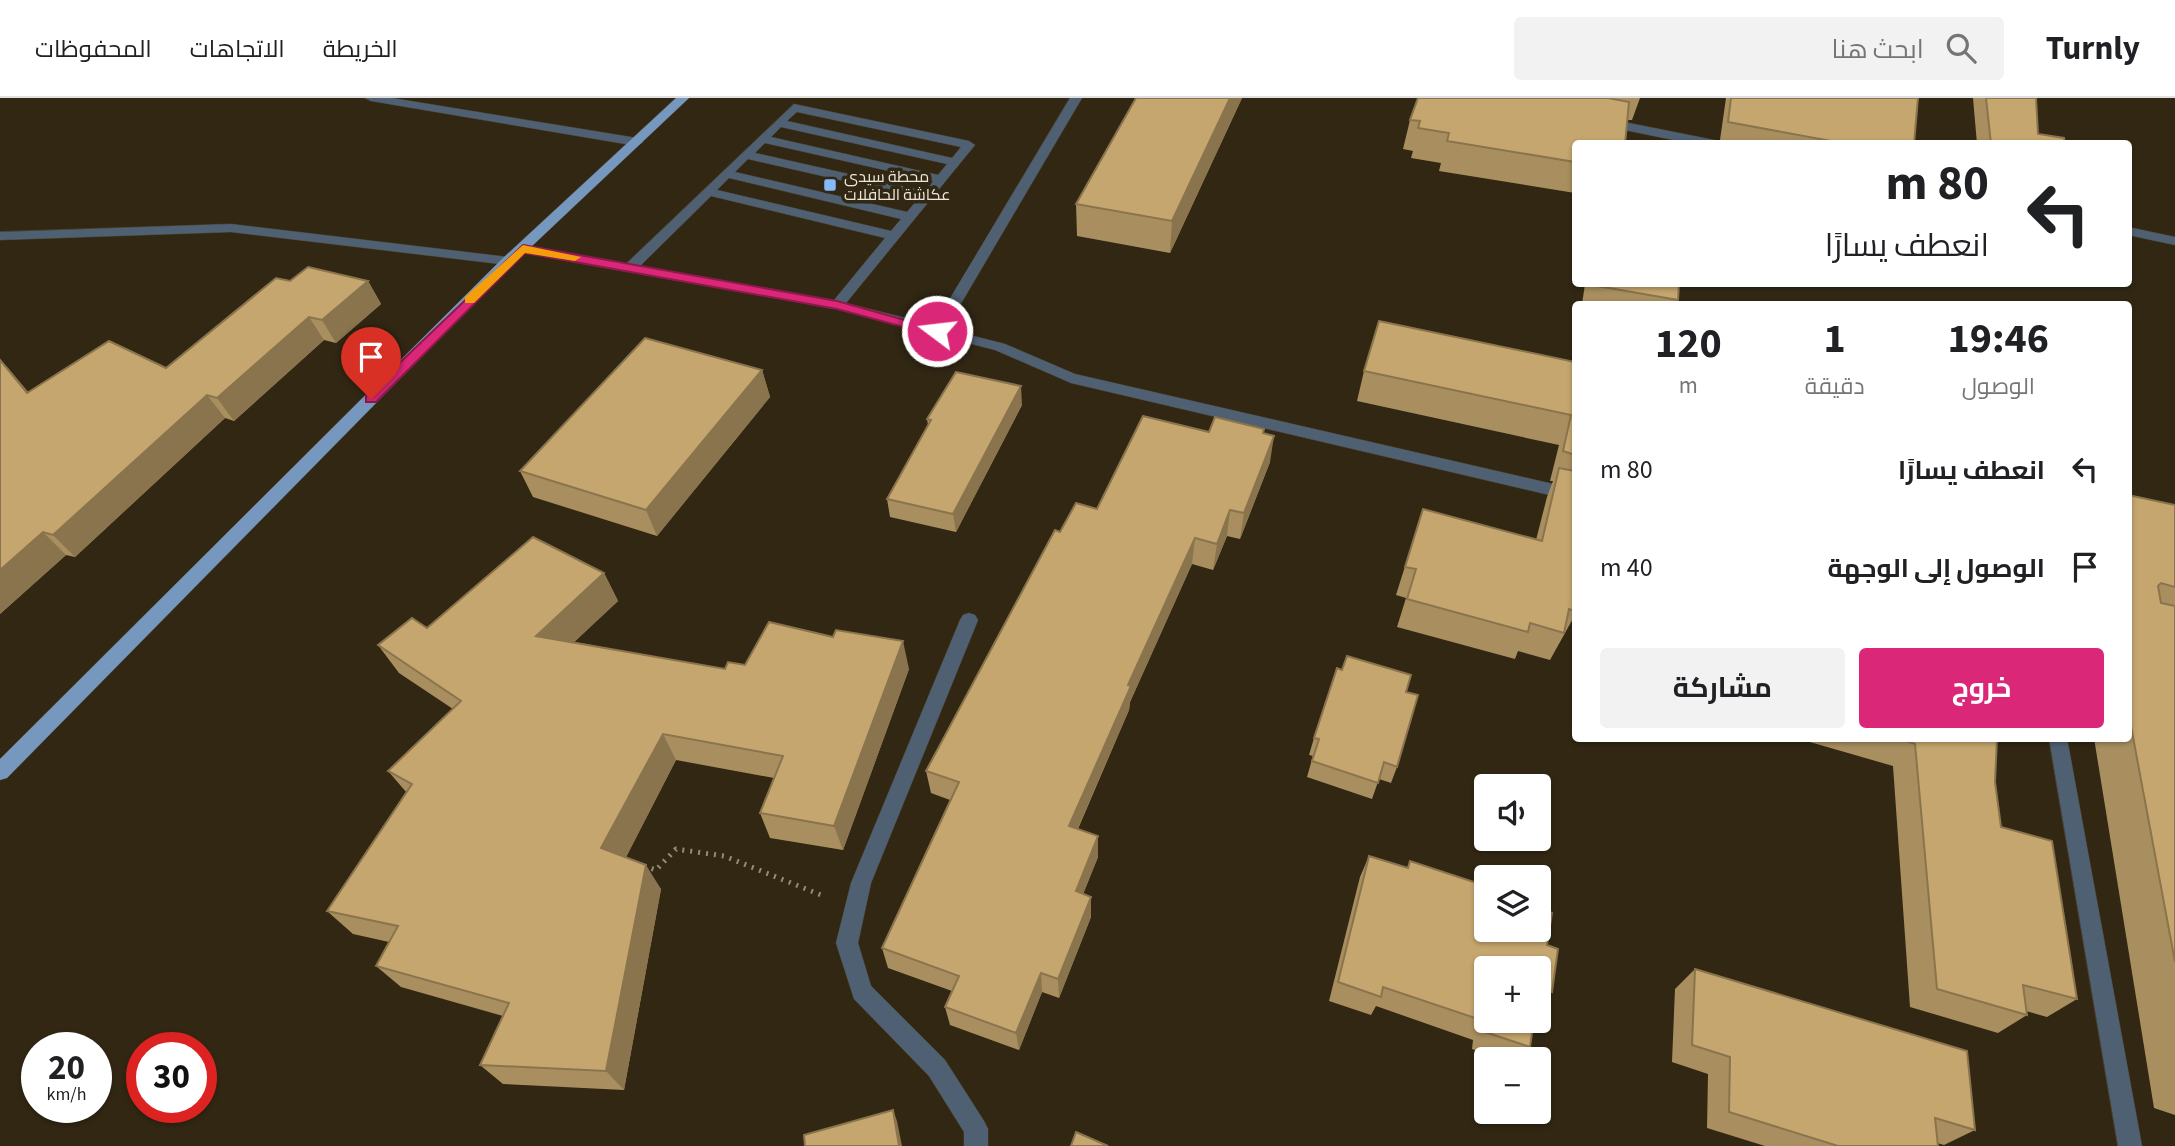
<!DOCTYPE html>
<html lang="ar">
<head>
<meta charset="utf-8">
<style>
  :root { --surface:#fff; --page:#f2f2f2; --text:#202124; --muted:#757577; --line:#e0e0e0; --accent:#db2777 }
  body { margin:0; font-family:"Source Sans 3",Cairo,sans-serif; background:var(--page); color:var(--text); direction:rtl; height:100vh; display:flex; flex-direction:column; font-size:26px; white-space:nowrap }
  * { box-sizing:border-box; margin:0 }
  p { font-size:23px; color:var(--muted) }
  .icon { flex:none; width:38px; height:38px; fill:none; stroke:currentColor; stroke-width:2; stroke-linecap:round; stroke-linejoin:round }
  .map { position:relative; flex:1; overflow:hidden; direction:ltr }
  .side { position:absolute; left:1572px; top:203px; width:560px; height:441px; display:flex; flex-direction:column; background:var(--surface); border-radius:7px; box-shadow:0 2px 5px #0004; direction:rtl }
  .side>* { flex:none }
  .top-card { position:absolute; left:1572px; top:42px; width:560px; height:147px; border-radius:7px; box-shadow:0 2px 5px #0004; direction:rtl; background:#fff; color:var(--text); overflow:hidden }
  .fabs { position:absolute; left:1474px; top:676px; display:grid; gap:14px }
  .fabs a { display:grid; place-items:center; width:77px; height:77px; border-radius:7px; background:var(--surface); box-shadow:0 2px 5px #0004; font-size:35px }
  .speed { position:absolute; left:21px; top:934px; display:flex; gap:14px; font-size:35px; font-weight:700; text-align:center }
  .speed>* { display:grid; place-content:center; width:91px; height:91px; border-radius:50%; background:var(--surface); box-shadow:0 2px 5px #0004; line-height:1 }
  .speed small { font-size:18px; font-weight:400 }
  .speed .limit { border:10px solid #d22; background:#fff; color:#111 }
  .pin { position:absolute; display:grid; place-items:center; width:60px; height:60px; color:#fff; margin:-72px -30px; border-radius:50% 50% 50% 0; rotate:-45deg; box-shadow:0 0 7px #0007 }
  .pin .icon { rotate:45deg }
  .me { position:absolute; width:77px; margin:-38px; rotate:285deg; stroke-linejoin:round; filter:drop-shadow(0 0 5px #0008) }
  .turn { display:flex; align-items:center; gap:24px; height:147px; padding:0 28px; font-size:32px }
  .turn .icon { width:91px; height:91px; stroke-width:2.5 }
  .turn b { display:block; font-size:49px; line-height:60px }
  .eta { display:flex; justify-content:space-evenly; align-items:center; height:119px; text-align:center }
  .eta b { font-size:42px; font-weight:700; line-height:49px }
  .cta { display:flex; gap:14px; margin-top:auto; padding:14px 28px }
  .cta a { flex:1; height:80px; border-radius:7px; background:var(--accent); color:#fff; font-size:28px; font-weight:700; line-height:80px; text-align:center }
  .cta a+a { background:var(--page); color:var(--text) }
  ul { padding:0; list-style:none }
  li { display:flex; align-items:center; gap:21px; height:98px; padding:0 28px }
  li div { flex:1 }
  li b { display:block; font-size:26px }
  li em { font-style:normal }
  header { display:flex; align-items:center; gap:42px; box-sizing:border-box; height:98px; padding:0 35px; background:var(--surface); border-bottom:2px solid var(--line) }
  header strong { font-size:33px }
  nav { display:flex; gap:38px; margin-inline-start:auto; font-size:24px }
  .search { width:490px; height:63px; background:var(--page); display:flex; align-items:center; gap:18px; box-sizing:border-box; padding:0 24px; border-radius:7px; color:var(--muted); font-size:26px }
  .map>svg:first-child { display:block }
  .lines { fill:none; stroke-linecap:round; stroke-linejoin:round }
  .lane-casing { stroke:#4b422f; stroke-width:1 }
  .street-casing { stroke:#4b422f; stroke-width:1 }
  .primary-casing { stroke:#4b422f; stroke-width:1 }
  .path { stroke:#938b7b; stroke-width:5; stroke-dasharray:2 6; stroke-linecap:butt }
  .lane { fill:#506073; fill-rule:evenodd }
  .street { fill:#506073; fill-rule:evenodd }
  .primary { fill:#7697be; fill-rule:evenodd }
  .wall { fill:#a98f5f }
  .shaded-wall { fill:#8a744d }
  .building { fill:#c5a66e; stroke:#8a744d; stroke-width:2 }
  .route { fill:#db2777; stroke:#8e194d; stroke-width:2 }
  .slow { fill:#f59e0b }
  .poi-dot { fill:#86bbfb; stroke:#312713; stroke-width:2.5 }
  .labels { text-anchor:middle; stroke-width:7; stroke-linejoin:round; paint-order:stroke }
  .far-poi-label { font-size:16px; fill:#ece5d9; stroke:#312713; text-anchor:start }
</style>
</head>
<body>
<header>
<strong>Turnly</strong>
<div class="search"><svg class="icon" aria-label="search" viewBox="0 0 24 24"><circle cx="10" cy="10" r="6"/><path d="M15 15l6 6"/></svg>ابحث هنا</div>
<nav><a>الخريطة</a><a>الاتجاهات</a><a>المحفوظات</a></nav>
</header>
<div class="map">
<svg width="2175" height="1048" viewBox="0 0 2175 1048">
  <rect width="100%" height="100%" fill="#312713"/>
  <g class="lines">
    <g class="lane-casing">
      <path id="lane" d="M794,6L969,43L975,47L842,210L837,211L830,207L885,140L711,98L637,171H627V165ZM797,14L961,49L952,60L787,23ZM781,29L947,66L938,77L771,39ZM765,45L933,83L924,93L755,55ZM748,61L919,100L907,114L735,74ZM729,80L901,121L891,133L717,92Z"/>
    </g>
    <g class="street-casing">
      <g id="street">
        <path d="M365,0H392L637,40L643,44L637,48L371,3Z"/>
        <path d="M1070,0H1082L946,231L1005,246L1075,276L1575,391V403L1071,285L995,252L837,211L523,155L516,151L523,147L837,203L934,227Z"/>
        <path d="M1604,20L1714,42L1720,46H1693L1600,27V21Z"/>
        <path d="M231,126L508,159L515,163L508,167L231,134L0,142V134Z"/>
        <path d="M2128,129L2175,139V147L2128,137Z"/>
        <path d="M969,515L975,517L978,522L871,785L858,845L871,888L945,962L984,1023L988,1031V1048H964V1034L929,978L854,901L836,845L851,785L960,522L963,517Z"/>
        <path d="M2049,640H2067L2142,1048H2118Z"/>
      </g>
    </g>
    <g class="primary-casing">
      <path id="primary" d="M676,0H689L513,166L7,680L0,682V661L503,160Z"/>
    </g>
    <path class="path" d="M644,768L656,772L676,751L724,758L821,797"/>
    <use href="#lane" class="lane"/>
    <use href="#street" class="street"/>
    <use href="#primary" class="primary"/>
  </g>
  <g class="wall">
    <path d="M1242,0L1170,155L1077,138L1076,106Z"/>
    <path d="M1418,0H1640L1632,22H1627L1575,46V95L1439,73L1441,65L1411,60L1413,53L1403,51L1410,22Z"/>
    <path d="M1726,0H1918L1914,46H1739L1720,42Z"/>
    <path d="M1973,0H2036L2038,36L2065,46H1977Z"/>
    <path d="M290,183H368L381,206L336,245L324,242L234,323L225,320L75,459L66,457L0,516V261L28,294L166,270Z"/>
    <path d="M1585,186H1679L1678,202L1676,206H1582Z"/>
    <path d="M1575,264V517L1550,562L1518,553L1515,561L1397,529L1406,500L1396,497L1423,411L1536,442L1547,399L1553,383H1550L1559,347L1357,303L1364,273Z"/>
    <path d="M762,272L770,299L657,438L533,399L520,373Z"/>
    <path d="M1022,307L956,434L890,419L887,401L928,327L927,321Z"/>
    <path d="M1209,334L1264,335L1270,364L1240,441L1227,438L1213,472L1192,466L1130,604L1129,612L1078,731L1098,738V759L1083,796L1091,819L1059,900L1042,894L1019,952L950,927L945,909L952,893L888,870L882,850L950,702L931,695L926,673L1060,434L1097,411Z"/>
    <path d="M2128,397L2175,407V1017L2154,1010L2094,640H2128Z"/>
    <path d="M604,475L618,503L574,544L725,571L745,567L909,571L843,752L770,740L760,715L774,680L676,662L626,759L661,791L624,992L503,986L480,967L503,918L401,889L376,868L389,844L353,836L327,813L407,695L388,673L453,611L399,575L378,547L427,530Z"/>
    <path d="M1406,594L1397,669L1391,685L1379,681L1372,701L1307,679L1313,658L1309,657L1314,640Z"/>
    <path d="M1796,640H1997L1995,684L2001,729L2077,901L2047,919L2026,913L2027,917L1998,935L1910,909L1893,668Z"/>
    <path d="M1369,758L1407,770L1410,763L1547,847L1552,894L1538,911V870L1530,949L1520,961H1498L1472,951L1473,942L1376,908L1371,917L1329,903L1360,779Z"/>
    <path d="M1695,871L1975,1032L1944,1047L1937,1045L1938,1048H1765L1707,1030L1708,976L1672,964L1675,891Z"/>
  </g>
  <g class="shaded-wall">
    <path d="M1230,0H1242L1170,155L1172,123Z"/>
    <path d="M368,183L381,206L336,245L322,222Z"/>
    <path d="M309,219L324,242L234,323L217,300Z"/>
    <path d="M0,261L9,271L48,318L27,295Z"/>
    <path d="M762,272L770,299L657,438L646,412Z"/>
    <path d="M1021,288L1022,307L956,434L953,416Z"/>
    <path d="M207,297L225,320L75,459L53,437Z"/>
    <path d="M1274,338L1270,364L1240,441L1244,415Z"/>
    <path d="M1230,412L1227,438L1213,472L1217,446Z"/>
    <path d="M43,434L66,457L0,516V472Z"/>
    <path d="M1195,440L1192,466L1130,604L1129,612L1069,750V728L1128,587Z"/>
    <path d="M604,475L618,503L552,565L536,538Z"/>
    <path d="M903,543L909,571L843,752L834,728Z"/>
    <path d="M663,636L676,662L618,775L601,750Z"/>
    <path d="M1098,738V759L1076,814V793Z"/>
    <path d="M646,767L661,791L624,992L606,973Z"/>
    <path d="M1091,799V819L1059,900L1058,881Z"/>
    <path d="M1041,875L1042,894L1019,952L1016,935Z"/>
    <path d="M893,1012L897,1023L902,1048H899Z"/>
  </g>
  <g class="building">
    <path d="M1136,0H1230L1172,123L1076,106Z"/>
    <path d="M1418,0H1608L1629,4L1625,46H1575V64L1447,43L1449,35L1418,30L1420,23L1410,22Z"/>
    <path d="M1731,0H1918L1914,46H1847L1728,24Z"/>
    <path d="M1986,0H2036L2038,36L2064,40L2065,46H1991Z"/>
    <path d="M308,169L368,183L322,222L309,219L217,300L207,297L53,437L43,434L0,472V262L27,295L109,243L166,270L276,180L290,183Z"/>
    <path d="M1593,186H1679L1678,202L1592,187Z"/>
    <path d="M1379,223L1575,264V357L1563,353L1571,317L1364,273Z"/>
    <path d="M645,240L762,272L646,412L520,373Z"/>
    <path d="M956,274L1021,288L953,416L887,401L931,322L927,321Z"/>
    <path d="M1143,318L1209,334L1215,319L1264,331L1263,335L1274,338L1244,415L1230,412L1217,446L1195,440L1128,587L1131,588L1069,728L1098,738L1076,793L1091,799L1058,881L1041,875L1016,935L945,909L959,878L882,850L959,684L926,673L1055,432L1060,434L1076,405L1097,411Z"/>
    <path d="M1559,370L1575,373V513L1569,511L1564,535L1530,525L1528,534L1407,501L1416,471L1405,469L1423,411L1542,443Z"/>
    <path d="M2128,397L2175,407V489L2161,485L2158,488L2161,505L2175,508V864L2128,612Z"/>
    <path d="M533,439L604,475L536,538L725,571L728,564L745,567L769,524L833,539L836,532L903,543L834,728L760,715L783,658L663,636L601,750L646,767L606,973L480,967L509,905L376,868L398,828L327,813L412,686L388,673L461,603L378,547L412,520L427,530Z"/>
    <path d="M1347,558L1411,577L1406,594L1418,597L1397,669L1384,664L1378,685L1312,663L1319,641L1314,640L1337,570L1342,572Z"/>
    <path d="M1897,640H1997L1995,684L2001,729L2052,743L2077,901L2023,887L2027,917L1937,891L1915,646Z"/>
    <path d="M1369,758L1408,770L1410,763L1486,788V831H1538V810L1552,815L1547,847L1558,851L1552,894L1539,889L1538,896V870H1486V922H1534L1530,949L1485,934L1487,924L1383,889L1381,899L1338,884Z"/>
    <path d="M1695,871L1967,953L1975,1032L1935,1020L1938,1048H1838L1729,1014L1730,959L1692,947Z"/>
    <path d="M893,1012L899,1048H805L804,1037Z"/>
    <path d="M1076,1034L1108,1048H1071Z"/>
  </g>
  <path class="route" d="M523,147L837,203L944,233L937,238L837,211L525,155L376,304H366V297Z"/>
  <path class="slow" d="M523,147L581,159L575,163L525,155L474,205H465V199Z"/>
  <rect class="poi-dot" x="823" y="80" width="14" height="14" rx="3.5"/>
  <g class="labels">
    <g class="far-poi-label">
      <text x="844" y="84">محطة سيدي<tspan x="844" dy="18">عكاشة الحافلات</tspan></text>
    </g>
  </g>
</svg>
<div class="fabs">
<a><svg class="icon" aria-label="sound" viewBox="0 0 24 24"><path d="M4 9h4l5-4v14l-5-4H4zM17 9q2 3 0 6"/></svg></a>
<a><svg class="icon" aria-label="layers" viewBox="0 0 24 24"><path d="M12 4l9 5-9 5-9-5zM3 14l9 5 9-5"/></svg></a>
<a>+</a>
<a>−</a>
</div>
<div class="speed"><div>20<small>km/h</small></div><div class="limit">30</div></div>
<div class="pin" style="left:371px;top:301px;background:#d93025"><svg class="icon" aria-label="arrive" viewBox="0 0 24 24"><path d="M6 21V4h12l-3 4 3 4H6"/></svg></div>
<svg class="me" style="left:937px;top:233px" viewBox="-20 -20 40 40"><circle r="17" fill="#db2777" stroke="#fff" stroke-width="3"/><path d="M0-11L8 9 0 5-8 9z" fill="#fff"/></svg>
<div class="top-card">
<div class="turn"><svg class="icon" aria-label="left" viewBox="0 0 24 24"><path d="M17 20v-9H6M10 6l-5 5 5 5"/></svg><div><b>80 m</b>انعطف يسارًا</div></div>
</div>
<section class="side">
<div class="eta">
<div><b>19:46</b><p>الوصول</p></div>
<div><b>1</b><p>دقيقة</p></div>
<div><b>120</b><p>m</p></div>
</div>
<ul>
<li><svg class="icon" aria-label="left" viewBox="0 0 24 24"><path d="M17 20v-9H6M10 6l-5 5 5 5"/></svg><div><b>انعطف يسارًا</b></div><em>80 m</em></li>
<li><svg class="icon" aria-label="arrive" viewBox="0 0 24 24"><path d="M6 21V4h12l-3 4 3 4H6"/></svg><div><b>الوصول إلى الوجهة</b></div><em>40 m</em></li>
</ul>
<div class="cta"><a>خروج</a><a>مشاركة</a></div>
</section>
</div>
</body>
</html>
